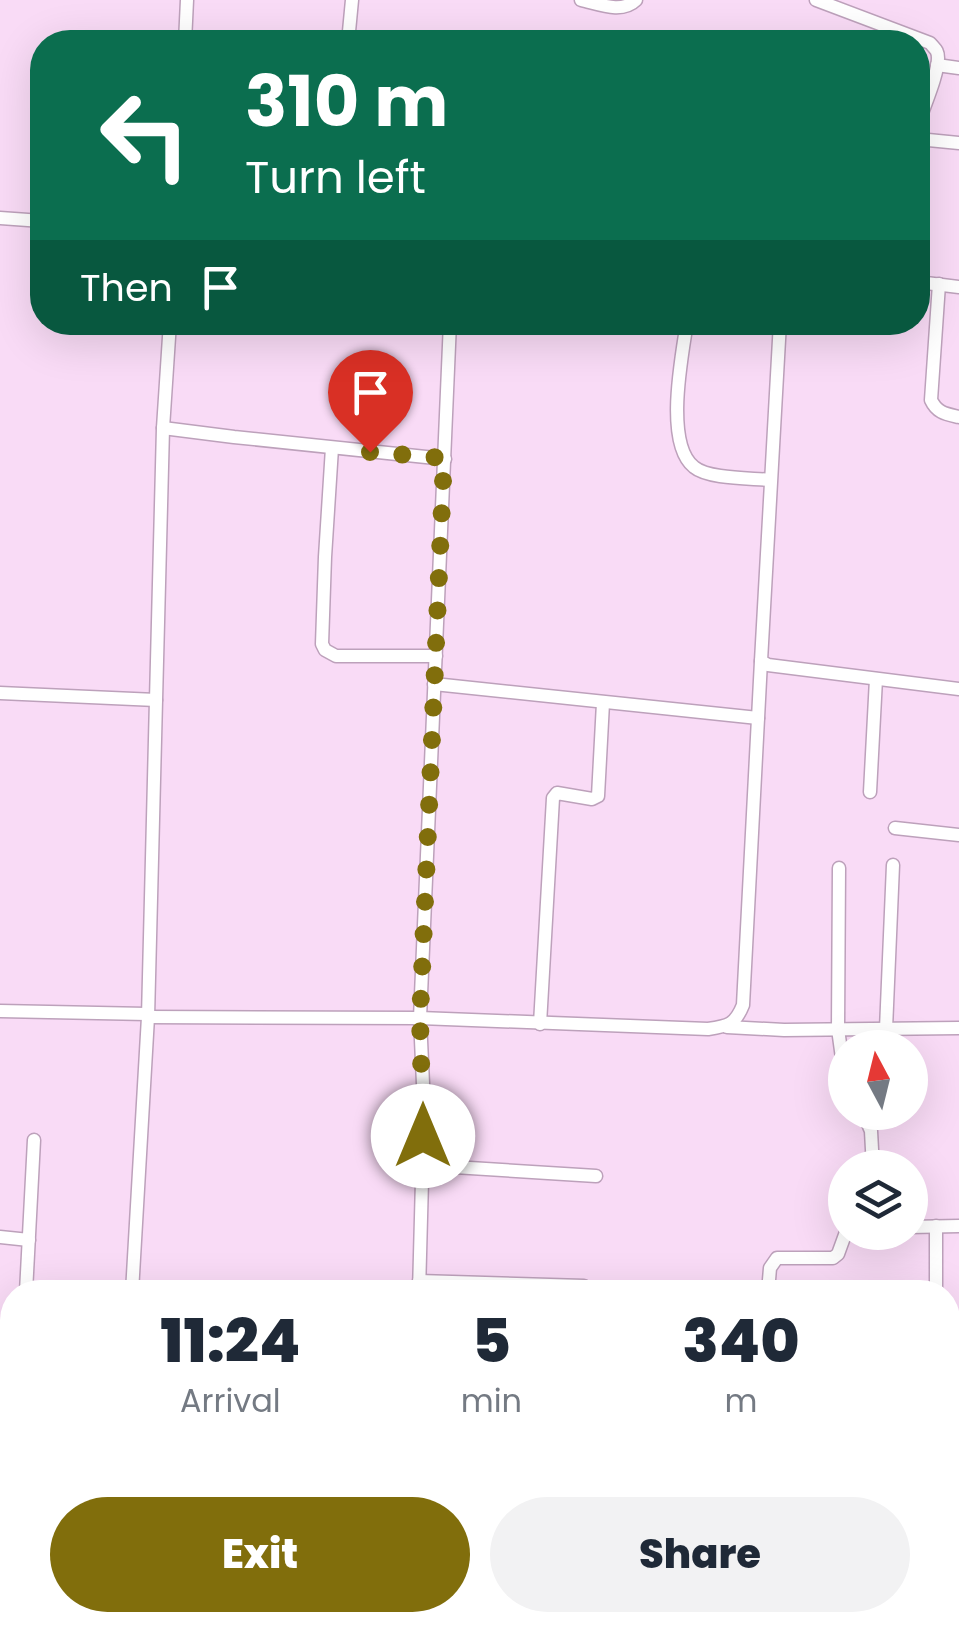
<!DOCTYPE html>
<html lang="en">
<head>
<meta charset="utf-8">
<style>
  :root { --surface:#fff; --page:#f2f2f3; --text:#1f2937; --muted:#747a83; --accent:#816e0c }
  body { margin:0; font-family:Poppins,sans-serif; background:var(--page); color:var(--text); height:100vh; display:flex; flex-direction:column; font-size:38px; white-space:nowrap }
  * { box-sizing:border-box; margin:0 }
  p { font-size:32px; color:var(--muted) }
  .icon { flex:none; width:55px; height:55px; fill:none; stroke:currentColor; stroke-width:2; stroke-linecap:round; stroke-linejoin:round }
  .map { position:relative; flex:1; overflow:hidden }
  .sheet { position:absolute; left:0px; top:1280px; width:960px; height:352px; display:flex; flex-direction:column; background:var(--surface); border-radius:40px 40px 0 0; box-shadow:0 10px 40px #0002 }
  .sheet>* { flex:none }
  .guide { position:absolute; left:30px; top:30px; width:900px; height:305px; border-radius:40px; box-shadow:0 10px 40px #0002; background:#0b6e4f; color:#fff; overflow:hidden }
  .needle { width:65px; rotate:353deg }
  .tools { position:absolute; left:828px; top:1030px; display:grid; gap:20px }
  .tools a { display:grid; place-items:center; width:100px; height:100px; border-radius:50%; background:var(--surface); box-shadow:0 10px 40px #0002; font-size:50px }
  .pin { position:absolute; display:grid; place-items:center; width:85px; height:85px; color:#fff; margin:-102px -42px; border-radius:50% 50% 50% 0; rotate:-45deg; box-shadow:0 0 10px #0007 }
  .pin .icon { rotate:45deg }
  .me { position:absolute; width:110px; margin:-55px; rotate:0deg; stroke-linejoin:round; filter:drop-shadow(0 0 8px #0008) }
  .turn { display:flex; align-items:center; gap:35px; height:210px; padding:0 50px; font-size:45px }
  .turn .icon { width:130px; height:130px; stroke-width:2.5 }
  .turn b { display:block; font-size:70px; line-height:85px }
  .then { display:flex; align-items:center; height:95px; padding:0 50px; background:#0003; gap:20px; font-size:38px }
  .eta { display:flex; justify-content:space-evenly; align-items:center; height:170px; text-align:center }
  .eta b { font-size:60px; font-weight:800; line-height:70px }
  .cta { display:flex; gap:20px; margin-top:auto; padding:20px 50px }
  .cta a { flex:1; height:115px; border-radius:60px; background:var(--accent); color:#fff; font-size:40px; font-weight:800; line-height:115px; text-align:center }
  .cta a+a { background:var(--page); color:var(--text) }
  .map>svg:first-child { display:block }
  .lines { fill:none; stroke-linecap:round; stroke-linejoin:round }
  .street-casing { stroke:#bda1bb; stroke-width:15 }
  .street { stroke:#fff; stroke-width:12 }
  .route { stroke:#816e0c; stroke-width:18; stroke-dasharray:0 32.4 }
</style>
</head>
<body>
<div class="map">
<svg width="959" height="1631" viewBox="0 0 959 1631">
  <rect width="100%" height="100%" fill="#f9dbf6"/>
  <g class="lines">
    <g class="street-casing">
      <g id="street">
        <path d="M581,0C599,4 622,14 636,0"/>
        <path d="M816,0L930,43C935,49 938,50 938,58C938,76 923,108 918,125"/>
        <path d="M185,42L187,0"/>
        <path d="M348,42L352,0"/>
        <path d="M937,65L959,68"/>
        <path d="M918,139L959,143"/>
        <path d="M0,218L42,221"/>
        <path d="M918,282L959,287"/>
        <path d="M939,284L931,400C937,413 946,414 959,417"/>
        <path d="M687,322C682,356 664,443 694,467C708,479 751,478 770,480"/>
        <path d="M780,322L761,661L768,665L959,689"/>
        <path d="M163,428L234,437L445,459"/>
        <path d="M332,448L325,557L322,644L325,650L336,656H436"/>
        <path d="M434,684L758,718"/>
        <path d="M0,693L156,700L163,428L170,322"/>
        <path d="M870,792L876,679"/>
        <path d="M895,828L959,835"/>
        <path d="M839,868L838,1029L845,1080"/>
        <path d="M0,1011L147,1014"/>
        <path d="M148,1017L420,1018L708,1029C728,1026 735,1025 743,1005L761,661"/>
        <path d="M540,1024L553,798L557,793L592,799L598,796L603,703"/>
        <path d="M727,1027L784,1030L959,1028"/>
        <path d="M886,1029L893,865"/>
        <path d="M863,1112L871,1131L873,1168"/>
        <path d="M422,1165L596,1176"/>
        <path d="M910,1227L959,1226"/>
        <path d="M0,1237L29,1240"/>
        <path d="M419,1281L584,1286"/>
        <path d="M26,1292L34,1140"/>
        <path d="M132,1292L148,1017L156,700"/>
        <path d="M419,1292L424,1106L420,1018L450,322"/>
        <path d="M768,1292L770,1268L777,1258H833L838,1254L846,1232"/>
        <path d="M936,1292V1226"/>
        <path d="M0,1342H12"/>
        <path d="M0,1454H12"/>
        <path d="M948,1526H959"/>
        <path d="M948,1575H959"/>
        <path d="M19,1620V1631"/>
        <path d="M802,1620L826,1631"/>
        <path d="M101,1631L103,1620"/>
        <path d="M234,1631V1620"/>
        <path d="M383,1631L384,1620"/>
        <path d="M471,1631L472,1620"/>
        <path d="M632,1631L769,1620"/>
      </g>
    </g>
    <use href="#street" class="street"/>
  </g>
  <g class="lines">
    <path class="route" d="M370,452L444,458L420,1018L423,1136"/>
  </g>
</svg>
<div class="tools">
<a><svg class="needle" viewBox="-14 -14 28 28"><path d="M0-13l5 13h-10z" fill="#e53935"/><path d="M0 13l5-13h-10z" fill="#747a83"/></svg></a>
<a><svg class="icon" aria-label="layers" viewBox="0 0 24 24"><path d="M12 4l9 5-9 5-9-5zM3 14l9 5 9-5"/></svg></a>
</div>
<div class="pin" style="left:370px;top:452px;background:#d93025"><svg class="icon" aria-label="arrive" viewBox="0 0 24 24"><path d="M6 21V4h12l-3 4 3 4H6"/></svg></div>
<svg class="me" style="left:423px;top:1136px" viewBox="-20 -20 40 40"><circle r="19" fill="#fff"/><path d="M0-13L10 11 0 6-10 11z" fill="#816e0c"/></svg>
<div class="guide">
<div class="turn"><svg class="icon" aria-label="left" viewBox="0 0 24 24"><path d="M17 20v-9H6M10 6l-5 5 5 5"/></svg><div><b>310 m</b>Turn left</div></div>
<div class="then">Then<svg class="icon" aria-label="arrive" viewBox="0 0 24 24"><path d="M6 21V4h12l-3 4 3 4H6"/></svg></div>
</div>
<section class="sheet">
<div class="eta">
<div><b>11:24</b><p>Arrival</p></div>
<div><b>5</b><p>min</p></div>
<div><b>340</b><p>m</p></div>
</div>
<div class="cta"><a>Exit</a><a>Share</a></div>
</section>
</div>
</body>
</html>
